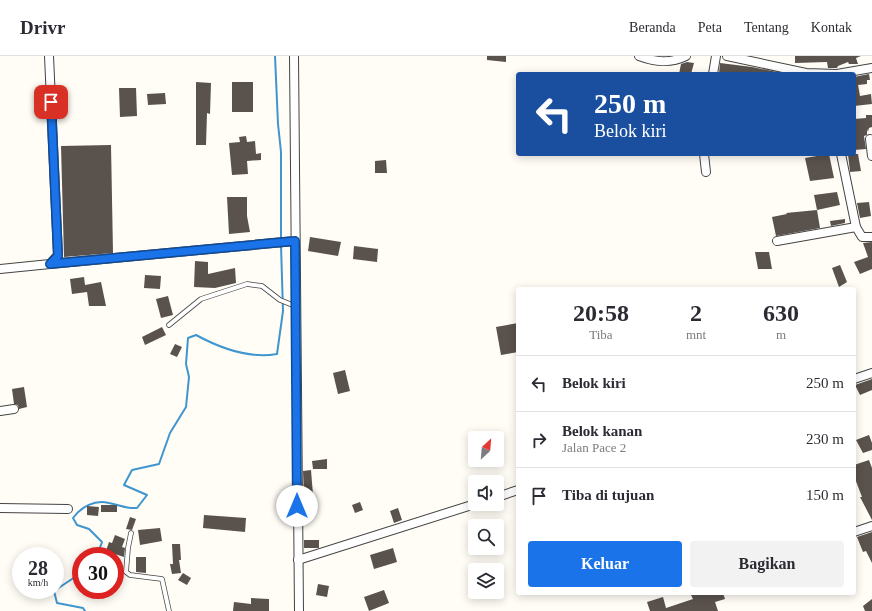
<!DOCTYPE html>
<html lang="id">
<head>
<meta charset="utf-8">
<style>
  :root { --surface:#fff; --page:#f2f2f3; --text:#2b2b33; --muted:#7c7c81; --line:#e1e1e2; --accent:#1a73e8 }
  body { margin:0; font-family:Georgia,serif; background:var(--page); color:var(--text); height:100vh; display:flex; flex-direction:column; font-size:15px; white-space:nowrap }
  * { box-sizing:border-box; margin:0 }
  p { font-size:13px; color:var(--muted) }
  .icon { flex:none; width:22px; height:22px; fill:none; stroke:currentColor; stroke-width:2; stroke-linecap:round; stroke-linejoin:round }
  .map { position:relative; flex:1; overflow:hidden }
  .details { position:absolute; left:516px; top:231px; width:340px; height:308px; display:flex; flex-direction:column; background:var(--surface); border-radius:4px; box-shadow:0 2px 10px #0003 }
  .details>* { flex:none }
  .top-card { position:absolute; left:516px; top:16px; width:340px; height:84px; border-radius:4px; box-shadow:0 2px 10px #0003; background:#1a4fa0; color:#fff; overflow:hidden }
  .needle { width:26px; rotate:26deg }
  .controls { position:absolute; left:468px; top:375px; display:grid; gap:8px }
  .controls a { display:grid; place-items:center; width:36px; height:36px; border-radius:4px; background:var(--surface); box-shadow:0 2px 10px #0003; font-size:20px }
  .speed { position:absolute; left:12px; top:491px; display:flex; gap:8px; font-size:20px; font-weight:700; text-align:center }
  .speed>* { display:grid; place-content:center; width:52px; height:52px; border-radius:50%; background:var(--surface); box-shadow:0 2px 10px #0003; line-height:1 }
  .speed small { font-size:10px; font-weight:400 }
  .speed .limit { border:6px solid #d22; background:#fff; color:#111 }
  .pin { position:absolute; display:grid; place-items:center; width:34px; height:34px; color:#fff; margin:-17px; border-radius:8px; box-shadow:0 2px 6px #0006 }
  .me { position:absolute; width:44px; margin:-22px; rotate:0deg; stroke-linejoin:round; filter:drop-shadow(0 0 3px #0008) }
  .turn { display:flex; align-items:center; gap:14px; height:84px; padding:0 12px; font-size:18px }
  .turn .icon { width:52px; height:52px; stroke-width:2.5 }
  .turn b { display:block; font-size:28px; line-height:34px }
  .eta { display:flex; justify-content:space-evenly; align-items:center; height:68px; text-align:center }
  .eta b { font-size:24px; font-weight:800; line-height:28px }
  .cta { display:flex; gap:8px; margin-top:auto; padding:8px 12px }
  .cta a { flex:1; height:46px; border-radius:4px; background:var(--accent); color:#fff; font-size:16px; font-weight:800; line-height:46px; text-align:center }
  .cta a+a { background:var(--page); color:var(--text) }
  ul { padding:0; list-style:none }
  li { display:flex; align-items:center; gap:12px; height:56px; padding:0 12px; border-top:1px solid var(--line) }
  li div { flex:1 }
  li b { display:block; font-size:15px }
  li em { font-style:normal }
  header { display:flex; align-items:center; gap:24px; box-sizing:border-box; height:56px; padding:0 20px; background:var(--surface); border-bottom:1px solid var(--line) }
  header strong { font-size:19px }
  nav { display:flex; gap:22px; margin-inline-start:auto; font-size:14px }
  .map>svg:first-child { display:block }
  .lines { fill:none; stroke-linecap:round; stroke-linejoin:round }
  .stream { stroke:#3f96cf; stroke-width:2 }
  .building { fill:#5a524d }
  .service-casing { stroke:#444; stroke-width:5.5 }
  .minor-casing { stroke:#444; stroke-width:10 }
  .service { stroke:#fff; stroke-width:4 }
  .minor { stroke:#fff; stroke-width:8 }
  .route-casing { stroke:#114b97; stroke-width:10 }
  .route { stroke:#1a73e8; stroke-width:7 }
</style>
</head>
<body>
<header>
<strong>Drivr</strong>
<nav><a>Beranda</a><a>Peta</a><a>Tentang</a><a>Kontak</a></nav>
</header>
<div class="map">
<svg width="872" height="555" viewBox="0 0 872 555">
  <rect width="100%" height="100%" fill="#fffdf5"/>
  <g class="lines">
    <g class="stream">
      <path d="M275,0L278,68L281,96V185"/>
      <path d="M97,500L102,486L89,473L77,469L73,462C81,451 95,443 109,447C120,449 126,453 137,452L147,439L124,429L132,414L159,408L170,377L186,351L189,321L186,308L188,282L196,279C220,292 250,303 277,298L283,255L281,189"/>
      <path d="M81,517L54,535L57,547L83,552L85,555"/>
    </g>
  </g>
  <g class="building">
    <path d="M487,0H506V6L487,4Z"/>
    <path d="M795,0H861L856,2L858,8H849L848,6L838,10L837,12H828L827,6L795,7Z"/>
    <path d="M687,6L694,7L691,18H679L681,8Z"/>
    <path d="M720,7L752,11L777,16V18H719Z"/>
    <path d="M869,18L870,24H867V28L858,29L860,40L871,38L872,48L854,50V21Z"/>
    <path d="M196,26L211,27L210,58L207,57L206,89H196Z"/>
    <rect x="232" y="26" width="21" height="30"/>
    <path d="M119,32H136L137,60L120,61Z"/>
    <path d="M165,37L166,48L148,49L147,38Z"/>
    <path d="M866,59H872V71L869,72L868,76L867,73V79L864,80L866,93L854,94V63L866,62Z"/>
    <path d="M246,80L247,86L255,85L256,98L261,97V104L247,105L248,118L232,119L229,87L240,86L239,81Z"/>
    <path d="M111,89L113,197L64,201L61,90Z"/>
    <path d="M829,98L834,122L810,125L805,102Z"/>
    <path d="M848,98H858L861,115L850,116Z"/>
    <path d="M386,104L387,117H375V105Z"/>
    <path d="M837,136L840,149L817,154L814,139Z"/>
    <path d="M227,141H247V160L250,176L229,178Z"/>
    <path d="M869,146L871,160L860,162L857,147Z"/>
    <path d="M817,154L820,172L776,180L772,161L787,158L786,157Z"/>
    <path d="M845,163V167L831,170L830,165Z"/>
    <path d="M310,181L341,186L338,200L308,195Z"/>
    <path d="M872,186V213L860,218L854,206L868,201L863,187Z"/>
    <path d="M354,190L378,193L377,206L353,203Z"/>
    <path d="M755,196H769L772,213H758Z"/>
    <path d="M195,205L208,206V218L235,212L236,227L215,232L194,231Z"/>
    <path d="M840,209L847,226L839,231L832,212Z"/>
    <path d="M145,219L161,220L160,233L144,232Z"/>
    <path d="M84,221L85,229L101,226L106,250H89L87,236L72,238L70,223Z"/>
    <path d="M168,240L173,259L161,262L156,243Z"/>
    <path d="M518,267V296L501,299L496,271Z"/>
    <path d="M162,271L166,279L145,289L142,281Z"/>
    <path d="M175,288L182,291L177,301L170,298Z"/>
    <path d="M345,314L350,335L338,338L333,317Z"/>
    <path d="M872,323V334L860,339L855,329Z"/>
    <path d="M24,331L27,351L19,353L18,349L14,348L12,333Z"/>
    <path d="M869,379L872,387V394L863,397L856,384Z"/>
    <path d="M327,403V413H313L312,405Z"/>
    <path d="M869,404L872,412V464L860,441H862L854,420V409Z"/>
    <path d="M311,414L313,439L304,440L303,415Z"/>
    <path d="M360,446L363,454L355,457L352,449Z"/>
    <rect x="101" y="449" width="16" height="7"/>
    <path d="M87,450L99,451L98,460L87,459Z"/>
    <path d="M398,452L402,464L394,467L390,455Z"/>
    <path d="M204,459L246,462L245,476L203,472Z"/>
    <path d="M130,461L136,463L132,474L126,473Z"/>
    <path d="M160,472L162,485L140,489L138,474Z"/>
    <path d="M872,476V507L866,495L863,496L857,481Z"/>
    <path d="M115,479L125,483L122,491L125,492L124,501L106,495L109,486L112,487Z"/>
    <rect x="304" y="484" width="15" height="8"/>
    <path d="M172,488H180L181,504H179L181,517L172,518L170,508H173Z"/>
    <path d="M393,492L397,506L374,513L370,499Z"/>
    <path d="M136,501H146V517L136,516Z"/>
    <path d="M183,517L191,522L187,529L178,524Z"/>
    <path d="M318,528L329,530L327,541L316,539Z"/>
    <path d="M44,534L45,542H38L37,535Z"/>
    <path d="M384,534L389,547L369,555L364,541Z"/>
    <path d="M690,537H723L725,543L715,546L718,555H650L647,546L663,541L666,552L693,543Z"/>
    <path d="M251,542L269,543V555H233L234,546L251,548Z"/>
    <path d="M872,543V555H865L863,550Z"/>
  </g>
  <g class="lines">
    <g class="service-casing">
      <g id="service">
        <path d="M169,269L201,243L247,228L262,230L280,244L295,250"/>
        <path d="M131,477L128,492L126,516L130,519L162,523L169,555"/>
      </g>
    </g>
    <g class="minor-casing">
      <g id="minor">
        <path d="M294,0L299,555"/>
        <path d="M639,0C655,6 670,8 686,0"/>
        <path d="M727,0L806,17L837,18L872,12"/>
        <path d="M713,18L716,0"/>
        <path d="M870,83L872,100"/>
        <path d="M704,98L706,116"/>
        <path d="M841,98L856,171L862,181H872"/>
        <path d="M777,185L856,171"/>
        <path d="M50,208L295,185"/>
        <path d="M0,213L50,208L58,199L49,0"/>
        <path d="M854,323L872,317"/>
        <path d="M0,355L14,353"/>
        <path d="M497,441L518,434"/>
        <path d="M0,452L68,453"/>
        <path d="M854,476L872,470"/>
        <path d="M298,504L475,448"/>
      </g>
    </g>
    <use href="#service" class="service"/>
    <use href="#minor" class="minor"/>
  </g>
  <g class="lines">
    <g class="route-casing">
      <path id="route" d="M51,46L58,200L50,208L295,185L297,450"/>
    </g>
    <use href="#route" class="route"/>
  </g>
</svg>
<div class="controls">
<a><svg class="needle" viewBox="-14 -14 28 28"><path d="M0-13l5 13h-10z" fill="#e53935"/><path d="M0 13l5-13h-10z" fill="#7c7c81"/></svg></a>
<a><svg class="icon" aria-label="sound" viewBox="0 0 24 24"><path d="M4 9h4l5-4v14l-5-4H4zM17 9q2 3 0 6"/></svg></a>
<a><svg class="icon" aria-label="search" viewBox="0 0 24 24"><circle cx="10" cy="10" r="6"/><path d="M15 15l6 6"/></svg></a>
<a><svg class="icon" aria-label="layers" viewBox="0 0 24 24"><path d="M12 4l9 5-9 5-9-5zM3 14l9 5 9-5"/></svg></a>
</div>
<div class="speed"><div>28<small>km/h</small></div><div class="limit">30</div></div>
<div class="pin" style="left:51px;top:46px;background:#d93025"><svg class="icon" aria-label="arrive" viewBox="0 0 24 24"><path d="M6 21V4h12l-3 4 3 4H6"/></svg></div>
<svg class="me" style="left:297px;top:450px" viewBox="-20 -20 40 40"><circle r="19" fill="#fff"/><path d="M0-13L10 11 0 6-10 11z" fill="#1a73e8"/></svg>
<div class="top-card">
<div class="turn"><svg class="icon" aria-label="left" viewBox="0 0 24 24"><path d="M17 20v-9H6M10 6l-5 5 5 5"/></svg><div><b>250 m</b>Belok kiri</div></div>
</div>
<section class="details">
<div class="eta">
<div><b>20:58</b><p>Tiba</p></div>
<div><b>2</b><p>mnt</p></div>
<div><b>630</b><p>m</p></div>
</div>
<ul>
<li><svg class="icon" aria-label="left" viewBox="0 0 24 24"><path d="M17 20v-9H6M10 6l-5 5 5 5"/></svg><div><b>Belok kiri</b></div><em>250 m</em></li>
<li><svg class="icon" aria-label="right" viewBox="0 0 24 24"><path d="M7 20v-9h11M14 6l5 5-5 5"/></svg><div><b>Belok kanan</b><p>Jalan Pace 2</p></div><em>230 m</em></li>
<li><svg class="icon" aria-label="arrive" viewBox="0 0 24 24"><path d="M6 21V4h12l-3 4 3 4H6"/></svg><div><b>Tiba di tujuan</b></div><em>150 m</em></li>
</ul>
<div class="cta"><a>Keluar</a><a>Bagikan</a></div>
</section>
</div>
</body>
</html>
